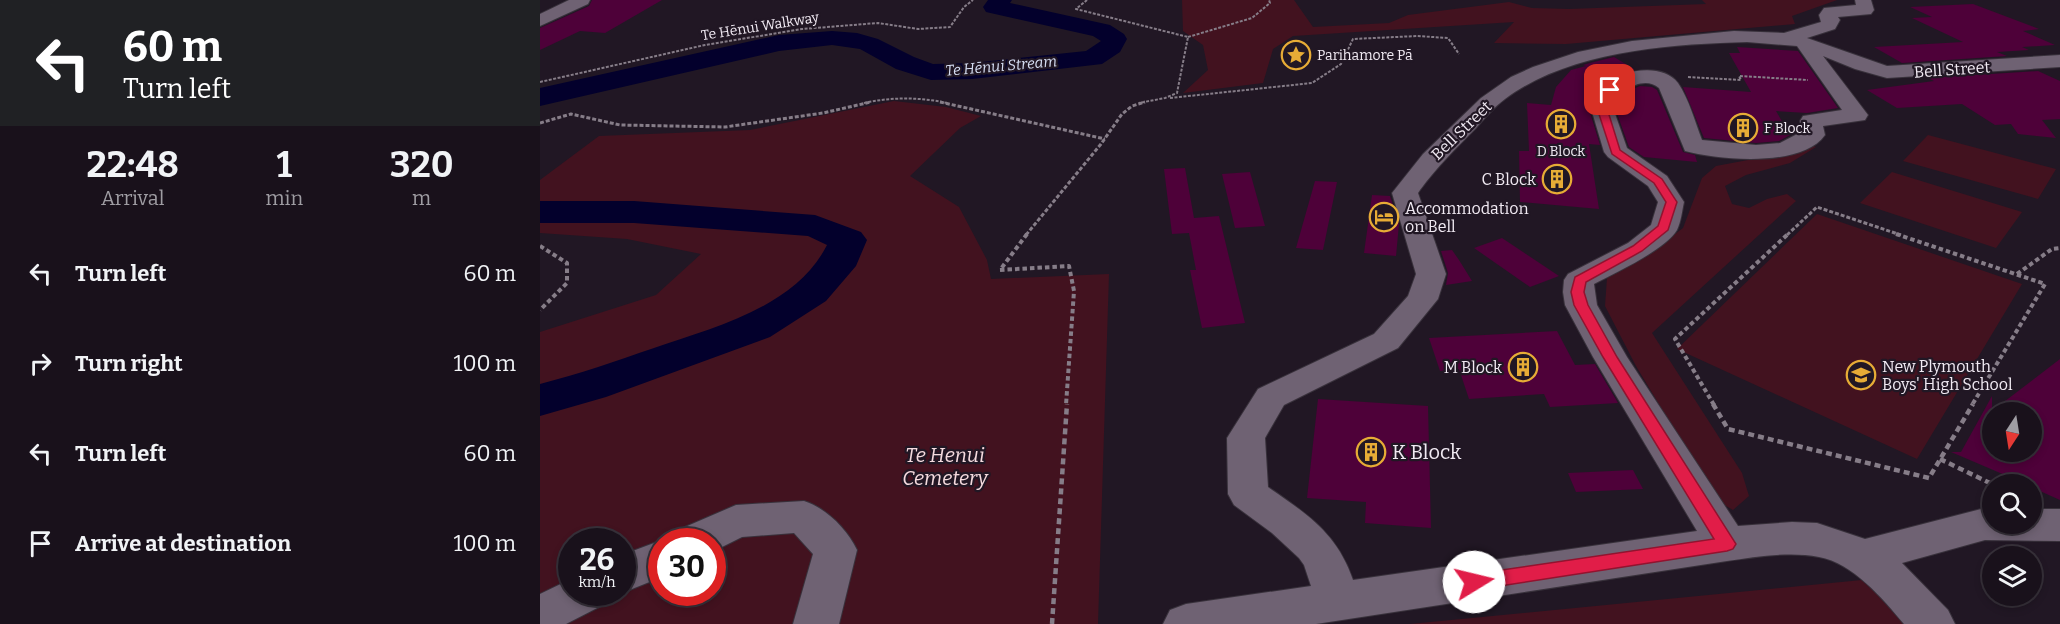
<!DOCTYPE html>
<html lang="en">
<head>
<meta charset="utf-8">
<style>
  :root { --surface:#19111b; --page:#221a24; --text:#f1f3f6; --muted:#9f9da3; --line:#37313a }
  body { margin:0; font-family:Bitter,serif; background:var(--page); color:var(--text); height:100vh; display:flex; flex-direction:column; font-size:22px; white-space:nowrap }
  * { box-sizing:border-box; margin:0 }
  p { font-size:20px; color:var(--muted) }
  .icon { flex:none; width:33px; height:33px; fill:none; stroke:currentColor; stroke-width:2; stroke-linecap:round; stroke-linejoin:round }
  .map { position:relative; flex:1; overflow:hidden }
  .panel { display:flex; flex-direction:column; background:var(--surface); width:540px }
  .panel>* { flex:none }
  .banner { background:#202124; color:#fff; overflow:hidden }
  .needle { width:39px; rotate:192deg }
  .fabs { position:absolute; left:1442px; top:402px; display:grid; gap:12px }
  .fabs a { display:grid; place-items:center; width:60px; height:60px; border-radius:50%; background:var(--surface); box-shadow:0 3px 9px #0003,0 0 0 2px var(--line); font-size:30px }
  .speed { position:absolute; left:18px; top:528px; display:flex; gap:12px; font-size:30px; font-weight:700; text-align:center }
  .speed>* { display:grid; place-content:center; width:78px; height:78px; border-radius:50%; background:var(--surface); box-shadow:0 3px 9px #0003,0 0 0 2px var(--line); line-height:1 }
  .speed small { font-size:15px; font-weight:400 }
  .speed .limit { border:9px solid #d22; background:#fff; color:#111 }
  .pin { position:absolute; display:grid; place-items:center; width:51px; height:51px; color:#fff; margin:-26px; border-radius:12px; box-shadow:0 3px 9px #0006 }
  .me { position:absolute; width:66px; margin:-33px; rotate:81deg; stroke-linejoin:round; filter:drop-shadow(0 0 4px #0008) }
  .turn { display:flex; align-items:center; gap:21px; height:126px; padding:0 24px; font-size:27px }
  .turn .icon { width:78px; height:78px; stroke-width:2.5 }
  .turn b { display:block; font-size:42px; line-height:51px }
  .eta { display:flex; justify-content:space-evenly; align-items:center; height:102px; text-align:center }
  .eta b { font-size:36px; font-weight:700; line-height:42px }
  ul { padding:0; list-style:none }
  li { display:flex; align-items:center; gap:18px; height:90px; padding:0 24px }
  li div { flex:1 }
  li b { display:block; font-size:22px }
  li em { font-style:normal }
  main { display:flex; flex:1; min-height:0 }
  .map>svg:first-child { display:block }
  .green { fill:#42121f; fill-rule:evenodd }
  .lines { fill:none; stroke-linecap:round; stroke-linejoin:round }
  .river { fill:#03002c; fill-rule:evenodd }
  .building { fill:#4e0139; fill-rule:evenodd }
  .minor-casing { stroke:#38313b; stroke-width:2 }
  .path-far3 { stroke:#867d88; stroke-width:2; stroke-dasharray:3 1.5; stroke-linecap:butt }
  .path-far2 { stroke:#867d88; stroke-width:3; stroke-dasharray:4 2; stroke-linecap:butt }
  .path-far1 { stroke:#867d88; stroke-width:4; stroke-dasharray:4.5 3; stroke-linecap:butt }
  .path { stroke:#867d88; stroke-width:4.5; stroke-dasharray:6 4; stroke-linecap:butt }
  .minor { fill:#6f6273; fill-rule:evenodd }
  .route { fill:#e11d48; stroke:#92132f; stroke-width:1.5 }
  .labels { text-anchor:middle; stroke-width:4.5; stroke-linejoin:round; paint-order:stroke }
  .far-street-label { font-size:14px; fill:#f1eaf3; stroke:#211724 }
  .far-poi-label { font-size:14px; fill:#f1eaf3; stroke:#211724; text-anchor:start }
  .far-water-label { font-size:15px; font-style:italic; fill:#d6def3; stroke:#211724 }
  .street-label { font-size:16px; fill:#f1eaf3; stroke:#211724 }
  .poi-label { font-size:16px; fill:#f1eaf3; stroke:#211724; text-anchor:end }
  .near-poi-label { font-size:20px; fill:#f1eaf3; stroke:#211724; text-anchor:start }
  .near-park-label { font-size:20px; font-style:italic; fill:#f6dbdf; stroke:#211724 }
</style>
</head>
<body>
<main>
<section class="panel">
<div class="banner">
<div class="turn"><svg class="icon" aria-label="left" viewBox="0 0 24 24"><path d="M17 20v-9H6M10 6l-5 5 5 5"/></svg><div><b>60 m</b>Turn left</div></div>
</div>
<div class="eta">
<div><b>22:48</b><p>Arrival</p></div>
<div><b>1</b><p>min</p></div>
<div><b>320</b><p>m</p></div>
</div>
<ul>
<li><svg class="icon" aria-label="left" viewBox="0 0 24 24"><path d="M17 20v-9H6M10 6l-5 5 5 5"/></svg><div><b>Turn left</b></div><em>60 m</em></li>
<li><svg class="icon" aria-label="right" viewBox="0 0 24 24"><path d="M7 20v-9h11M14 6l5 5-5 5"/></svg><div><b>Turn right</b></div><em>100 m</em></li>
<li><svg class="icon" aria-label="left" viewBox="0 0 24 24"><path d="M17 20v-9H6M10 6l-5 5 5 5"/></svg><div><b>Turn left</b></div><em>60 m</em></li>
<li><svg class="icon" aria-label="arrive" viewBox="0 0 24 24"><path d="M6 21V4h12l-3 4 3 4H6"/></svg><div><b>Arrive at destination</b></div><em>100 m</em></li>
</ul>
</section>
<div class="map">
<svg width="1520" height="624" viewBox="0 0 1520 624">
  <rect width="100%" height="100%" fill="#211724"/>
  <g class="green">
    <path d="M642,0H754L773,27L849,23L868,15L969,2L992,8L1029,9L1166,4L1162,0H1297L1252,16L1255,24L1026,44L954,43L974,22L753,36L733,49L723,83L643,93L668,70L663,45L643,31Z"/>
    <path d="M354,101L406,107L441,116L420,128L370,176L419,207L447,260L451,279L569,274L558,624H0V332L116,295L161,254L87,239L0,233V180L59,136L210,130ZM32,542H82V592H32ZM122,542H172V592H122Z"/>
    <path d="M1388,135L1516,169L1498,199L1363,161Z"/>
    <path d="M1268,144L1276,147L1250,163L1206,175L1185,186L1192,204L1209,208L1227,199L1247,194L1256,201L1112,333L1202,473L1209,496L1193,510L1181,503L1168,486L1096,366L1065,306L1067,278L1106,256L1143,228L1162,178L1176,166L1250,152Z"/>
    <path d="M1352,172L1482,212L1456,248L1320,203Z"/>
    <path d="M1277,214L1482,284L1377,459L1137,349Z"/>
    <path d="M1332,579L1368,624H870Z"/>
  </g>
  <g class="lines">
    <g class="river">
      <path d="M448,0H472L470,3L570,25L584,34L587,39L580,52L562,64L432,79L391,80L356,69L320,49L292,45L239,51L0,106V88L239,35L292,31L317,33L338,39L374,57L393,64L432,63L546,51L561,41L553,36L446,12L443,7Z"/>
      <path d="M0,201H94L275,215L321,232L327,240L316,266L286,301L230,337L66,397L0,416V384C39,374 76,361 114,348C175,327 256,307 287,245L268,236L94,223H0Z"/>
    </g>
  </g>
  <g class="building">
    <path d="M52,0H122L65,33L40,31L0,50V28L49,6Z"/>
    <path d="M1433,4L1499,29L1483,31L1515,45L1482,47L1489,50L1457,52L1467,56L1362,63L1334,47L1423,42L1372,18L1392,17L1370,7Z"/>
    <path d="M1197,47L1258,51L1298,108L1267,113L1236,111L1250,135L1239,141L1216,143L1164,138L1143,87L1211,92L1189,53H1200Z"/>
    <path d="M1074,57L1094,69L1080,73L1063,83L1048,106L1060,145L1049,144L1059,209L980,202L979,151H989L987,103L1011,105L1016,87L1031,70L1046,66L1043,65L1050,63Z"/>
    <path d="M1498,71L1520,81V119L1502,120L1516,138L1478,134L1471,124L1455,125L1422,104L1357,108L1327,90L1394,81L1388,78Z"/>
    <path d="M1100,86L1112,87L1117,90L1143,152L1155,155L1157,162L1104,157L1089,147L1074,105L1088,91Z"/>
    <path d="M645,168L654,218L679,216L705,323L662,328L650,270H656L649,233L632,234L624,169Z"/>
    <path d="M710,172L725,226L695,228L682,174Z"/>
    <path d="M775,181L797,182L783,250L756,248Z"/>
    <path d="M832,195L850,196L859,224L856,256L824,253Z"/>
    <path d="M962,238L1019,276L990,287L934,248Z"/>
    <path d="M912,250L919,260L932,281L906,285L908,273L901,251Z"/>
    <path d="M1017,331L1035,365L1055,364L1078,403L1010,407L1004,394L929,399L919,369L900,371L889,338Z"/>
    <path d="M1520,359V500L1491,487V484H1486L1411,452H1421L1452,396V411ZM1452,412H1491V452H1452Z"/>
    <path d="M778,399L888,406L891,528L825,523L826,502L767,498Z"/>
    <path d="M1093,470L1103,489L1036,492L1028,473Z"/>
  </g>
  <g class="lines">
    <g class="minor-casing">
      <g id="minor">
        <path d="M29,0H50L48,4L0,26V14Z"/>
        <path d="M1315,0H1331L1334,10L1331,14L1298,17L1300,20L1295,29L1267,38L1347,66L1520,55V67L1347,78L1315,69L1283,56L1328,115L1325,120L1283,126L1285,135C1262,168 1179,160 1145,151L1119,88C1104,75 1080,90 1072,105L1087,148L1127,176L1144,202C1142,211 1141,222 1137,230C1125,250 1075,273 1054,284L1057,305L1087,357L1198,526L1252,522L1277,523L1325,539L1445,508H1452V524H1491V509H1520V541L1445,540L1362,563L1408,610L1415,624H1364C1343,599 1313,563 1279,557C1249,551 1216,557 1187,561L776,624H623L630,610L646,604L771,586L764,565L759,558L732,533L694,505L688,494L687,438L718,389L834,334L868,296L876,274L852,193L883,154L941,98L971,77L993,67L1038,52L1092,41L1194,31L1244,33L1281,22L1279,15L1284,8L1316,5ZM1207,42L1257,46L1302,110L1263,116L1260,121L1261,132L1240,143L1216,145L1162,140C1155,122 1149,99 1138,83C1122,62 1081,70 1064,85C1058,91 1054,98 1050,105L1064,152L1068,157L1108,186L1118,202L1111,225L1088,243L1028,274L1024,280L1023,292L1025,305L1053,357L1157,531L813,580C797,533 767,514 728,487L725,438L744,405L858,348L898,299L906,274L878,193L880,190C897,167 916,148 936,128C945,118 954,107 965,99C1029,51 1130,44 1207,42Z"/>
        <path d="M264,501C286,508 307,529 317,550L299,624H253L273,554L254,533L202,537L172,552V542H132L138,530L196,505Z"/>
        <path d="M122,540L127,542H122V577L82,593L81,592H82V555Z"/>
        <path d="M31,579L32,592H69L63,605L26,624H0V594Z"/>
      </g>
    </g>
    <g class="path-far3">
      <path d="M547,0L536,9L648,37L637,93L625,98L599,103"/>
      <path d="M648,37L712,18L730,3L729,0"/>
      <path d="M1148,77L1201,80L1199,76L1268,80"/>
      <path d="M0,82L165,45L262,29L338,23L378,29L410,27L424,7L433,0"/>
      <path d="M630,98L772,83L801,64L813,39L877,36L908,38L919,54"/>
      <path d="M324,103C351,97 380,97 407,103"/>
    </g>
    <g class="path-far2">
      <path d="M400,102L565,139"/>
      <path d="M0,123L31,114L80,125L185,127L283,113L331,102"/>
      <path d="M486,235L561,144L582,114L592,106L605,102"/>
      <path d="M1247,235L1277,207L1361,235"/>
    </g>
    <g class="path-far1">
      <path d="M487,234L460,270L529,266L534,291L526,405"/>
      <path d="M1356,234L1505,284L1432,405"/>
      <path d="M0,246L27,263V283L0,310"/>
      <path d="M1477,274L1512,249L1520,248"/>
      <path d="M1174,405L1135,339L1248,234"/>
    </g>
    <g class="path">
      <path d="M1173,404L1188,429L1389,478L1433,404"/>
      <path d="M1400,459L1452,484"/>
      <path d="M512,624L527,404"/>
    </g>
    <use href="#minor" class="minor"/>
  </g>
  <path class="route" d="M1067,88L1075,90L1066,105L1080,150L1122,179L1137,202L1128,230L1102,251L1046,282L1044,292L1048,305L1077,357L1196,544L1193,549L1187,551L934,590L928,587L925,582L928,576L934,574L1174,539L1063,357L1034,305L1031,292L1035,277L1093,246L1118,226L1126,202L1114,183L1072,154L1056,105Z"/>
  <defs>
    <g id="sight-ring" transform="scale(1.5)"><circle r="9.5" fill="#211724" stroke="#e7ac36" stroke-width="1.5"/><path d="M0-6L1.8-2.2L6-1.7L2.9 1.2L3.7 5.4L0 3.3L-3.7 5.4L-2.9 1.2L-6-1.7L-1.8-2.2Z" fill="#e7ac36"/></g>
    <g id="building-ring" transform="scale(1.5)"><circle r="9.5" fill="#211724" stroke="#e7ac36" stroke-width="1.5"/><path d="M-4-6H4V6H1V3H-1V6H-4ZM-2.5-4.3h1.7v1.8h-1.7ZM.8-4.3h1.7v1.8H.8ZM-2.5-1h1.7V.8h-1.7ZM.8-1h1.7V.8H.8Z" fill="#e7ac36"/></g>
    <g id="hotel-ring" transform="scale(1.5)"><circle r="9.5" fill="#211724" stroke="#e7ac36" stroke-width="1.5"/><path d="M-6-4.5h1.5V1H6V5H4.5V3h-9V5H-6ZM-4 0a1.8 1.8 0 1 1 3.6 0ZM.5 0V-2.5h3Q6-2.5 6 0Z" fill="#e7ac36"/></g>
    <g id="school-ring" transform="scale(1.5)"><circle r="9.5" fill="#211724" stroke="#e7ac36" stroke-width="1.5"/><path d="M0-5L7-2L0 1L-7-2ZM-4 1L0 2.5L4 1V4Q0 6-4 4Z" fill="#e7ac36"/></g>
  </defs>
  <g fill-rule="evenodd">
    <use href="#sight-ring" x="756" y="55"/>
    <use href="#building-ring" x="1021" y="124"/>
    <use href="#building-ring" x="1203" y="128"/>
    <use href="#building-ring" x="1017" y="179"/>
    <use href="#hotel-ring" x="844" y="217"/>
    <use href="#building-ring" x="983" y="367"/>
    <use href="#school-ring" x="1321" y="375"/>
    <use href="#building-ring" x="831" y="452"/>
  </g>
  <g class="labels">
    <g class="far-street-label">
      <text transform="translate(220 26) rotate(-9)" y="5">Te Hēnui Walkway</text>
    </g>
    <g class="far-poi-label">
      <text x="777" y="60">Parihamore Pā</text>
      <text x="1224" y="133">F Block</text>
      <text x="1021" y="156" text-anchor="middle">D Block</text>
    </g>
    <g class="far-water-label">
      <text transform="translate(461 66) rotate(-5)" y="5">Te Hēnui Stream</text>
    </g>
    <g class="street-label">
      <text transform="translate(1412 69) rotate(-4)" y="6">Bell Street</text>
      <text transform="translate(921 130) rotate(-44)" y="6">Bell Street</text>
    </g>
    <g class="poi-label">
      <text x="996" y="185">C Block</text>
      <text x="865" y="214" text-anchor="start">Accommodation<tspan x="865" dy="18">on Bell</tspan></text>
      <text x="1342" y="372" text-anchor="start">New Plymouth<tspan x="1342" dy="18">Boys' High School</tspan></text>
      <text x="962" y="373">M Block</text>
    </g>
    <g class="near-poi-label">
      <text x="852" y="459">K Block</text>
    </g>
    <g class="near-park-label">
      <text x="405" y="462">Te Henui<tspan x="405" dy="23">Cemetery</tspan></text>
    </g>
  </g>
</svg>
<div class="fabs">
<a><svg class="needle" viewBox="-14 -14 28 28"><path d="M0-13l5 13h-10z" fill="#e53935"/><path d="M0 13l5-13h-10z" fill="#9f9da3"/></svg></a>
<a><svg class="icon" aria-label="search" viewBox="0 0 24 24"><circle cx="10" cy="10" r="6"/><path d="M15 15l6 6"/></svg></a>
<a><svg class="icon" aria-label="layers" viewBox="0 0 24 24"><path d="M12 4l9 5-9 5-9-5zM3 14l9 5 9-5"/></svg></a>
</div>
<div class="speed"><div>26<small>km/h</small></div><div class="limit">30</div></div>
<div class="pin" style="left:1070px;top:90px;background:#d93025"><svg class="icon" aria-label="arrive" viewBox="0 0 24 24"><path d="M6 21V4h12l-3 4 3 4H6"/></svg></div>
<svg class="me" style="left:934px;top:582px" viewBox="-20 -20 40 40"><circle r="19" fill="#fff"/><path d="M0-13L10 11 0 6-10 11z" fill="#e11d48"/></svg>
</div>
</main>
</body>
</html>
